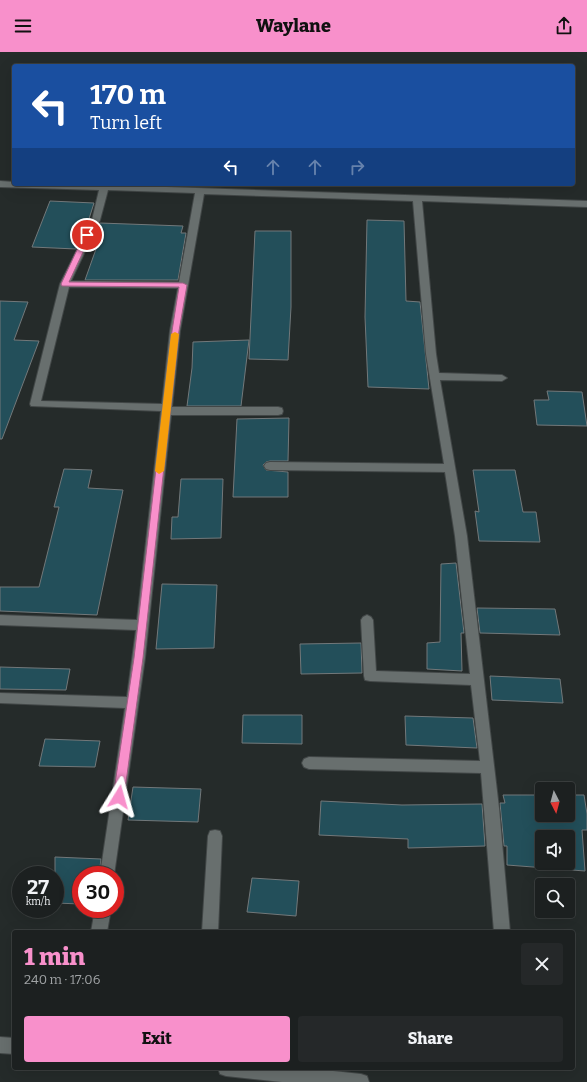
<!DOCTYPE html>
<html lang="en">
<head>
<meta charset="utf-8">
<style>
  :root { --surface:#1c2020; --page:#252829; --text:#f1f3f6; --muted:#a0a3a5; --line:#3a3e3e; --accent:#f890cb }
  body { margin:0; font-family:Bitter,serif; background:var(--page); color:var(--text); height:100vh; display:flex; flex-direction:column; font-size:15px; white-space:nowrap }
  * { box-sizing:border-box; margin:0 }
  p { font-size:13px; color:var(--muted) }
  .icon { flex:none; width:22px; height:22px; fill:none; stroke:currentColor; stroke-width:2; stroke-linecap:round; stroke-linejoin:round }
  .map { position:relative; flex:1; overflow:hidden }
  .side { position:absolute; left:12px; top:878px; width:563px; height:140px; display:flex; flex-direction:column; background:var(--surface); border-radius:4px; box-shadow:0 4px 16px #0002,0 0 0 1px var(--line) }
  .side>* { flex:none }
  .top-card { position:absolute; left:12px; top:12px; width:563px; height:122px; border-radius:4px; box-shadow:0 4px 16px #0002,0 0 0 1px var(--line); background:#1a4fa0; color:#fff; overflow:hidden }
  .needle { width:26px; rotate:174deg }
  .tools { position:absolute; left:535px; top:730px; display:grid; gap:8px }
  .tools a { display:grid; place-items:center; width:40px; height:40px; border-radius:4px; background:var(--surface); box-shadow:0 4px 16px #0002,0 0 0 1px var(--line); font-size:20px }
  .speed { position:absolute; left:12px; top:814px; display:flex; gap:8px; font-size:20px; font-weight:700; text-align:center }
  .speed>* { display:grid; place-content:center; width:52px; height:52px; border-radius:50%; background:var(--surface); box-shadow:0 4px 16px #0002,0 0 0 1px var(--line); line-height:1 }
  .speed small { font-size:10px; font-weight:400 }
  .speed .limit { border:6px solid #d22; background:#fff; color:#111 }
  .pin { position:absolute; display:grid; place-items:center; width:34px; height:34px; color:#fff; margin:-17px; border:2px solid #fff; border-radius:50%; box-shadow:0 1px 4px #0007 }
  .me { position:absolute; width:44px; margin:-22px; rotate:8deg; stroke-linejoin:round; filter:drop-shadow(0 0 3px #0008) }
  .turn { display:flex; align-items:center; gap:14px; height:84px; padding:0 12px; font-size:18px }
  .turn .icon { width:52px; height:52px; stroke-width:2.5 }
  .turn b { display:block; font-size:28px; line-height:34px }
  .lanes { display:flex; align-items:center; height:38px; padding:0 12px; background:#0003; justify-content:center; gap:20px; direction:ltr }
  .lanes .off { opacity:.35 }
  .round { display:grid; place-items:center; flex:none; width:42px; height:42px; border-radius:4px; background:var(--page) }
  .overview { display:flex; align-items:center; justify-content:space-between; height:68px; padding:0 12px }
  h1 { font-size:24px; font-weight:800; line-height:30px; color:var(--accent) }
  .button { display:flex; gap:8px; margin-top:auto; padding:8px 12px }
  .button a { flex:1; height:46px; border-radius:4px; background:var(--accent); color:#111; font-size:16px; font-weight:800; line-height:46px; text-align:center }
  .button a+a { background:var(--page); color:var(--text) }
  header { display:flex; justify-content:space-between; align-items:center; height:52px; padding:0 12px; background:var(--accent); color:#111; font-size:18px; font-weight:800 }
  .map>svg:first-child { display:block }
  .building { fill:#234f5a; stroke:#72787a; fill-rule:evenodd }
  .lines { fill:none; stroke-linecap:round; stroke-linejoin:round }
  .street-casing { stroke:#424747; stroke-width:2 }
  .street { fill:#686f6e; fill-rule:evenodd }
  .route { fill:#f890cb; stroke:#a15e84 }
  .slow { fill:#f59e0b }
</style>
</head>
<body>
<header><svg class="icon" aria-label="menu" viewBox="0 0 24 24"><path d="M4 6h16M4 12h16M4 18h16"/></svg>Waylane<svg class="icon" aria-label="share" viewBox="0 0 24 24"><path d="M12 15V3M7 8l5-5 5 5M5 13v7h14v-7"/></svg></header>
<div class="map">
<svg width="587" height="1030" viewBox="0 0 587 1030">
  <rect width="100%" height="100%" fill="#252b2a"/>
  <g class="building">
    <path d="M50,149L94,151L88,170H89L76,197L32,195Z"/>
    <path d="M367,168L404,169L406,249L420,250L429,337L368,335L365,265Z"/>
    <path d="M100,171L183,174L181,181H186L178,228H85L96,197H88Z"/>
    <path d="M255,179H291V255L288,308L249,307Z"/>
    <path d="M0,249L28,250L14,288L39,289L2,387H0Z"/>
    <path d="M249,288L241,354H187L192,316L193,290Z"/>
    <path d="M547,339L582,340L587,374L537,373L534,348H549Z"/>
    <path d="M289,366L288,409H270L266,410L263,413L266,418L288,420V445H233L237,367Z"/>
    <path d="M64,417L92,418L88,436L123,438L97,563L0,559V535H39L59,455H54Z"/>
    <path d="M473,418H515L523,460H536L540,490L479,489L475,459L479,460Z"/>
    <path d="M181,427H223L221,486L171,487L172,465H178Z"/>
    <path d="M456,511L464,581H461L462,619L427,617V591L440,590L441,512Z"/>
    <path d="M162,532L217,533L214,596L156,597Z"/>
    <path d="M477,556L555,557L560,583L480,581Z"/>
    <path d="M361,591L362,621L301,622L300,592Z"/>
    <path d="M0,615L70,617L66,638L0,637Z"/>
    <path d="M490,624L560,627L563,651L492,648Z"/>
    <path d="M243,663H302V692L242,691Z"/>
    <path d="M405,664L473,666L477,696L406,693Z"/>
    <path d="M45,687L100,689L95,715L39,714Z"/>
    <path d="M133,735L201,737L198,770L128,768Z"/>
    <path d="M503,743H542V763H568V743H584L587,762V778H582L585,819L507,813V794H504L500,751H505ZM542,785H568V811H542Z"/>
    <path d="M321,749L402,753L482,752L485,794L408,796V787L319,783Z"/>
    <path d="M55,805L101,807L99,823H81V852L55,851Z"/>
    <path d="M252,826L299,829L296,864L247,860Z"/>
  </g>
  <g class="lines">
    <g class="street-casing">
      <g id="street">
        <path d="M0,129L14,130V132H76L587,149V155L422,149L436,302L439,321L502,323L507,326L502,329L440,328L467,484L499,756L510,880H494L481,721L309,717L304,715L302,711L304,707L309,705L480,709L471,633L370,629L365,628L364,624L361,568L363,565L367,563L371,565L373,568L376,619L470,622L455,484L445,420L270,418L266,417L264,414L266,411L270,410L444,412L426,302L413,149L204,142L180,279L172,355H278L282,356L283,359L282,362L278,363H171L145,606L114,823H100L125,656L0,651V641L127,645L136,578L0,573V563L137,568L161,359L31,354L30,352L60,232L92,168L99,138L0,135ZM108,138L195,141L179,230L71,229L100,168ZM69,235L178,236L170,279L162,352L41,349Z"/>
        <path d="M215,778L220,779L222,784L218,880H202L208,784L210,779Z"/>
        <path d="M95,857H111L107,880H91Z"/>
        <path d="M0,985L14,986V1002L0,1001Z"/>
        <path d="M218,1016H305L361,1022L367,1024L369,1030H282L226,1024L220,1022Z"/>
      </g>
    </g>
    <use href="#street" class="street"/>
  </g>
  <path class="route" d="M85,181L91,183L69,230L183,231L187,233L179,279L143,606L124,745L122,748L119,750L115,748L113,745L134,606L172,279L179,235L62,234L61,232Z"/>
  <path class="slow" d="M175,280L179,282L164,419L159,422L155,419L171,282Z"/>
</svg>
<div class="tools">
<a><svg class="needle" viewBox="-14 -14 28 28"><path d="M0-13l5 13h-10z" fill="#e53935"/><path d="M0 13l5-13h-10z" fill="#a0a3a5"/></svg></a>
<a><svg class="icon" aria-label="sound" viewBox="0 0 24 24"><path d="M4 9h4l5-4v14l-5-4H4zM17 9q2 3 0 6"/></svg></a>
<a><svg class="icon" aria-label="search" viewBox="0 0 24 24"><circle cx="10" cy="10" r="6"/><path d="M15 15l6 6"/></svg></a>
</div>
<div class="speed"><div>27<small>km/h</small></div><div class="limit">30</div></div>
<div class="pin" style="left:87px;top:183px;background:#d93025"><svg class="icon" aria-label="arrive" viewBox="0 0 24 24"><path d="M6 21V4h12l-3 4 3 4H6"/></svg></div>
<svg class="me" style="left:119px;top:745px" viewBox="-20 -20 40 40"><path d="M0-17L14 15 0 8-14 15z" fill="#f890cb" stroke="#fff" stroke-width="4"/></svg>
<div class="top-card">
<div class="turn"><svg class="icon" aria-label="left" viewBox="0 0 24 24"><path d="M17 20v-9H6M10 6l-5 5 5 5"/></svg><div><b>170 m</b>Turn left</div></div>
<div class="lanes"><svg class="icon" aria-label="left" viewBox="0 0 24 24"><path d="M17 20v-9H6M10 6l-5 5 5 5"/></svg><svg class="icon off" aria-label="ahead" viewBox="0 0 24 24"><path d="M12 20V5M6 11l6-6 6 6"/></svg><svg class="icon off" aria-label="ahead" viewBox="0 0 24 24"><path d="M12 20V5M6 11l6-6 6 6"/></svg><svg class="icon off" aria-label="right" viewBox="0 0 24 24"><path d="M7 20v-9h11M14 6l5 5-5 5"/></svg></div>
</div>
<section class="side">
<div class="overview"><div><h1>1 min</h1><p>240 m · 17:06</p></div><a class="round"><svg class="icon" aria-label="close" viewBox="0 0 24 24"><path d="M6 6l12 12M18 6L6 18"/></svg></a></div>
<div class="button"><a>Exit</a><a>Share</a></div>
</section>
</div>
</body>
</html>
